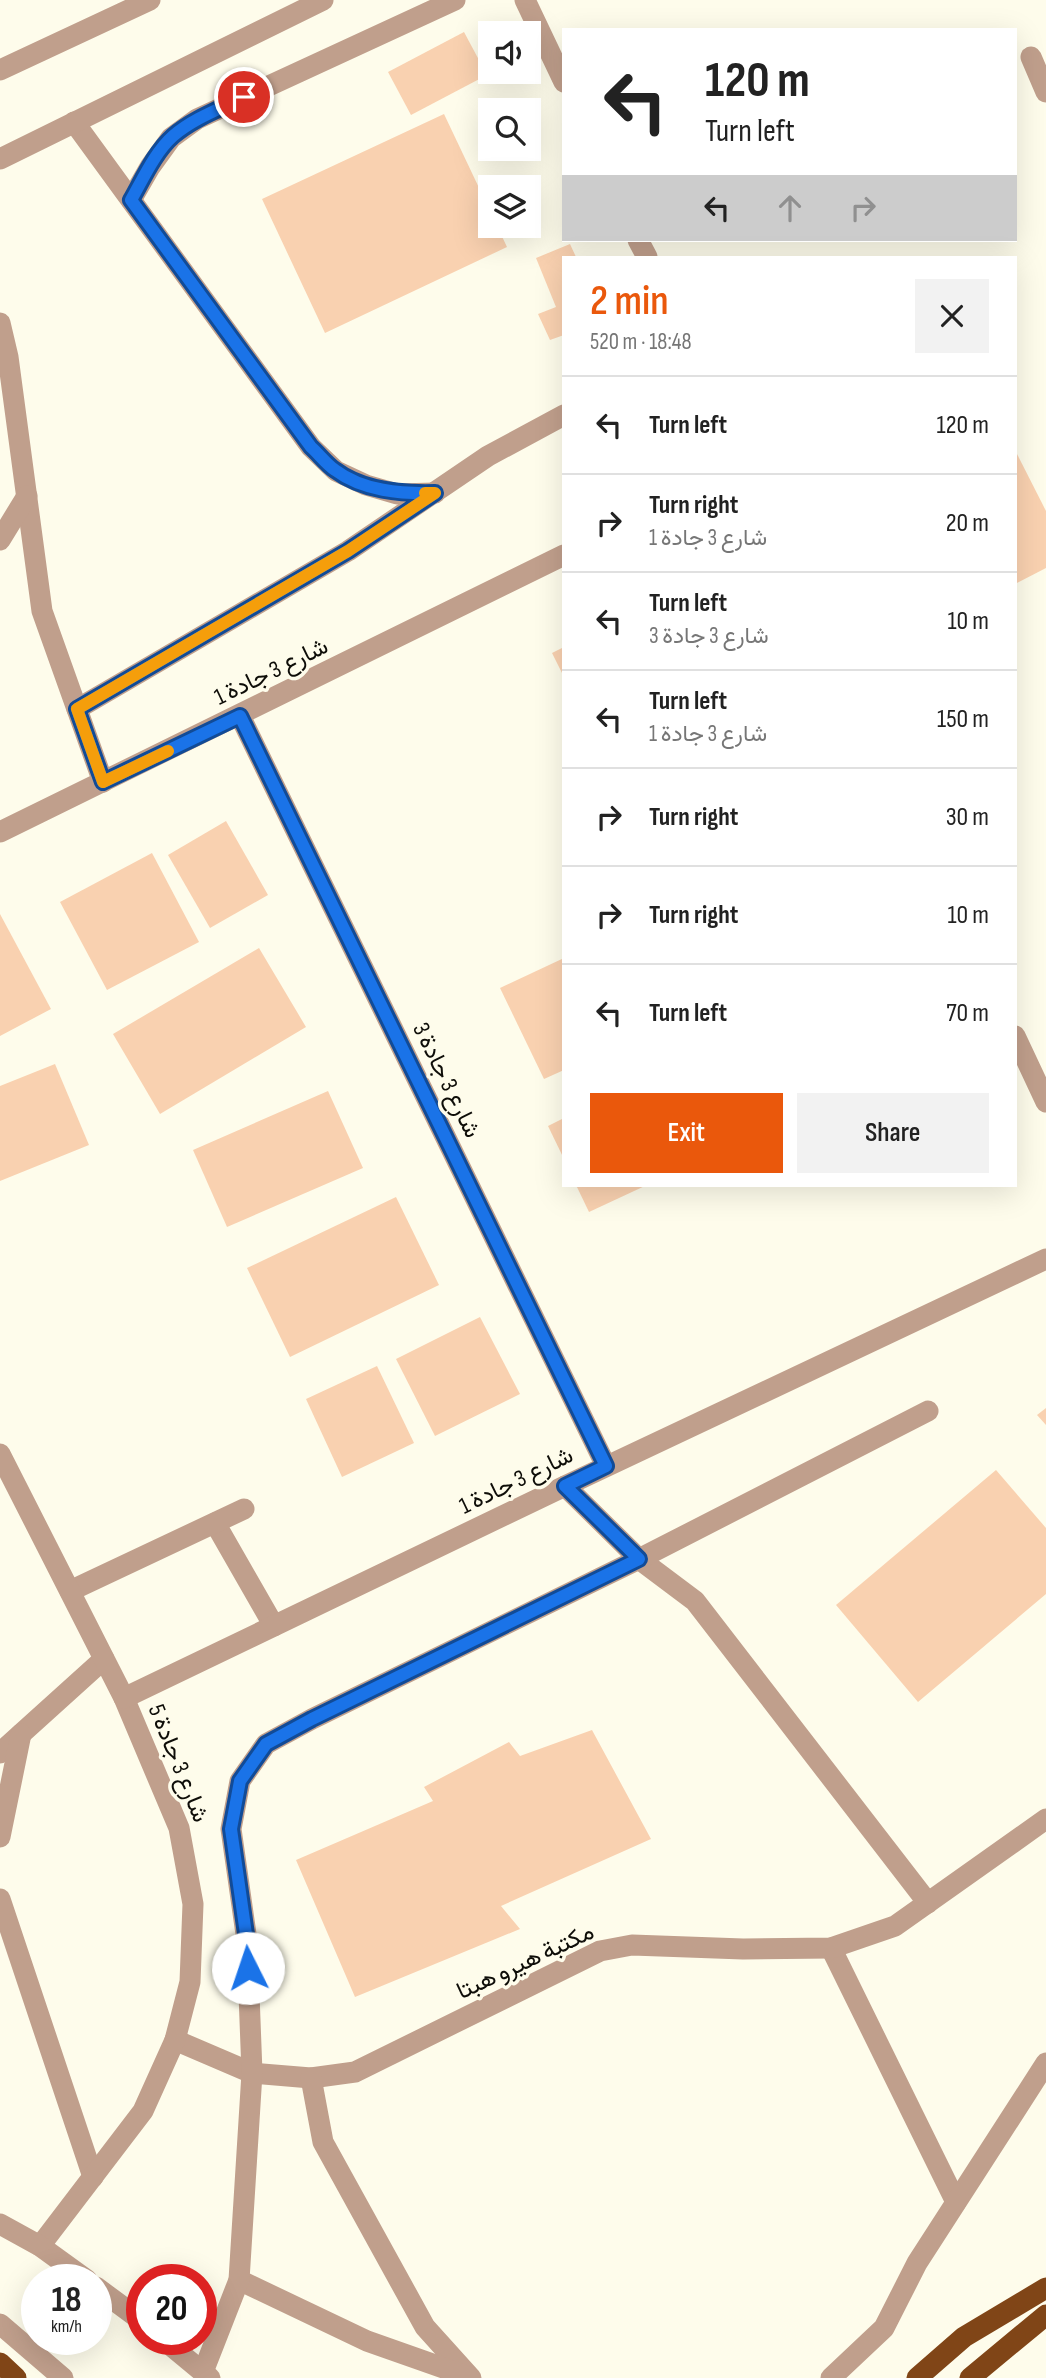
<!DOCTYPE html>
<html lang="en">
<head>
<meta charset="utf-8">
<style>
  :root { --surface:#fff; --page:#f2f2f2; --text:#222; --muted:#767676; --line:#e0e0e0; --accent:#ea580c }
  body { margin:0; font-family:"Sofia Sans Condensed",Vazirmatn,sans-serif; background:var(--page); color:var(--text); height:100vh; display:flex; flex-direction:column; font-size:26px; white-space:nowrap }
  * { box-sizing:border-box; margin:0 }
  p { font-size:23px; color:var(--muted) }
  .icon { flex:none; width:38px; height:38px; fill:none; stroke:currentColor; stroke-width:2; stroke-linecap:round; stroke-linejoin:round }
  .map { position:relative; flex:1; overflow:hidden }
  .side { position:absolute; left:562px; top:256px; width:455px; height:931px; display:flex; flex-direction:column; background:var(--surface); border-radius:0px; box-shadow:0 7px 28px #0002 }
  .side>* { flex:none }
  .top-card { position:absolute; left:562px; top:28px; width:455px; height:214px; border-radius:0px; box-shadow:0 7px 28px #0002; background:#fff; color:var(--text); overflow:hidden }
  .fabs { position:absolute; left:478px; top:21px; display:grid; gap:14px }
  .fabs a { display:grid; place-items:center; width:63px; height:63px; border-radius:0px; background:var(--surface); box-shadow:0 7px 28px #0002; font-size:35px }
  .speed { position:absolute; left:21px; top:2264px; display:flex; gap:14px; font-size:35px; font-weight:700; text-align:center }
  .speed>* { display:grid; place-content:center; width:91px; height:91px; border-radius:50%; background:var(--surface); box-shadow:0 7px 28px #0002; line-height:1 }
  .speed small { font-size:18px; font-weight:400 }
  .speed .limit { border:10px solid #d22; background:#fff; color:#111 }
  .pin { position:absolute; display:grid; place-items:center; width:60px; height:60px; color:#fff; margin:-30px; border:4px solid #fff; border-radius:50%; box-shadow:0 2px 7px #0007 }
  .me { position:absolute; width:77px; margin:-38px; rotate:356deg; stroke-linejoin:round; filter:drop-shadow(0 0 5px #0008) }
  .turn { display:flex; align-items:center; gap:24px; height:147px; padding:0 28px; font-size:32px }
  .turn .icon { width:91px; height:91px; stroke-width:2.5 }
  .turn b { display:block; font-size:49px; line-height:60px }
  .lanes { display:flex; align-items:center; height:66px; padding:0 28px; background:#0003; justify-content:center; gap:35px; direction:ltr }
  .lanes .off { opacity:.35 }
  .round { display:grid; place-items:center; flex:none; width:74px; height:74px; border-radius:0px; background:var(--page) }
  .summary { display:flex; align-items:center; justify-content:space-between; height:119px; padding:0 28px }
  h1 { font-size:42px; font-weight:600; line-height:52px; color:var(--accent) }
  .primary-button { display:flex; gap:14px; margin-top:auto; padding:14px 28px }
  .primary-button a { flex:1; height:80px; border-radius:0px; background:var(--accent); color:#fff; font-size:28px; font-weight:600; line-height:80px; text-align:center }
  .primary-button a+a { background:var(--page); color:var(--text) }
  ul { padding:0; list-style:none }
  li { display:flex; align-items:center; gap:21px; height:98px; padding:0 28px; border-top:2px solid var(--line) }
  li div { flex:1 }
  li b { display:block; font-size:26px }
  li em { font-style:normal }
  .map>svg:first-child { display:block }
  .building { fill:#f9d1b0 }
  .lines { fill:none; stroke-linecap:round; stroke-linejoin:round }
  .service { stroke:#c09f8c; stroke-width:21 }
  .minor { stroke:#c09f8c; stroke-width:21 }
  .tertiary { stroke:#c09f8c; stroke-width:21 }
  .trunk { stroke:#804517; stroke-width:21 }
  .route-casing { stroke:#114b97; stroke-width:18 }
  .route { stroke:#1a73e8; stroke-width:12 }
  .slow { stroke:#f59e0b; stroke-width:12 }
  .labels { text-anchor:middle; stroke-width:7; stroke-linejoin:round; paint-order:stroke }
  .street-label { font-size:24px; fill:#0e0d08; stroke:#fefceb }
</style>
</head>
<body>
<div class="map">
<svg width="1046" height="2378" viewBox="0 0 1046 2378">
  <rect width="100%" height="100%" fill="#fefceb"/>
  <g class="building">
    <path d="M464,32L487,75L411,115L388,72Z"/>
    <path d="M444,114L490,211V226H497L507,247L325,333L262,199Z"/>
    <path d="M570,244L576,257H564V335L550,340L538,314L556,307L536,258Z"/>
    <path d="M1015,450L1046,511V568L1015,584Z"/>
    <path d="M564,647V677L552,653Z"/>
    <path d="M226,821L268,895L210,928L168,855Z"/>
    <path d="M152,853L199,942L107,990L60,902Z"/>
    <path d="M0,914L51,1009L0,1036Z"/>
    <path d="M259,948L306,1027L160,1114L113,1034Z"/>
    <path d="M564,958V1070L544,1079L500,988Z"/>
    <path d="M55,1064L89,1145L0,1181V1086Z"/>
    <path d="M328,1091L363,1168L227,1227L193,1150Z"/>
    <path d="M564,1118V1159L548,1126Z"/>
    <path d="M576,1185H647L589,1212Z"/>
    <path d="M396,1197L439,1285L290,1357L247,1268Z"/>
    <path d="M480,1317L520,1394L435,1436L396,1359Z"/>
    <path d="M377,1366L414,1443L342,1477L306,1399Z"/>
    <path d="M1046,1408V1425L1037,1415Z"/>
    <path d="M996,1470L1046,1528V1594L918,1702L836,1605Z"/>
    <path d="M592,1730L651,1839L501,1906L520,1929L355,1997L296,1860L433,1801L424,1787L509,1742L520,1756Z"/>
  </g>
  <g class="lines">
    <g class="service">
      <path d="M1031,57L1046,92"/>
      <path d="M74,122L311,447L336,471L366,485L397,494L435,493"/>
      <path d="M0,159L323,0"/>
      <path d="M131,200L150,167L171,138L197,119L455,0"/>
      <path d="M0,323L8,357L42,611L103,782"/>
      <path d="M0,540L27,496"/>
      <path d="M77,709L348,551L488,456L564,415"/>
      <path d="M565,1486L639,1559L695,1601L928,1903"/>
      <path d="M215,1523L274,1626"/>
      <path d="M70,1591L244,1509"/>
      <path d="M0,1753L104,1659"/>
      <path d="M0,1837L21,1734"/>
      <path d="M0,1899L93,2177"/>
      <path d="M831,1948L956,2202"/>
      <path d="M175,2040L252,2073L311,2078L355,2072L600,1951L632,1945L743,1949L831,1948L895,1926L1046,1819"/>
      <path d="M311,2078L323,2142L425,2327L471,2378"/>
      <path d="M239,2280L367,2341L469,2377"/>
      <path d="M203,2372L239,2280L252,2073L247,1941L231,1829L240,1781L266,1744L312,1719L639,1559L928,1411"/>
      <path d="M831,2378L884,2328L917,2263L1046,2063"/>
    </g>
    <g class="minor">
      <path d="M525,0L564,82"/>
      <path d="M0,70L150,0"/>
      <path d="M638,240L647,257"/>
      <path d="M240,716L606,1466"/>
      <path d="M0,832L564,555"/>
      <path d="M1015,1036L1046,1102"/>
      <path d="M0,1454L124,1698L179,1828L193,1904L190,1982L175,2040L143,2111L40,2246"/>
      <path d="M124,1698L565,1486L1046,1259"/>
    </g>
    <g class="tertiary">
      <path d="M0,2224L40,2246L87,2280"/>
      <path d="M96,2287L142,2321"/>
      <path d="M0,2324L63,2378"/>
      <path d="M164,2340L210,2378"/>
    </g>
    <g class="trunk">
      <path d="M0,2363L16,2378"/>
      <path d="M917,2378L964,2337L1046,2288"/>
      <path d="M970,2378L1046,2315"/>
    </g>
  </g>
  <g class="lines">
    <g class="route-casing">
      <path id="route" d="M244,97C220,109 194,118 173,136C155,152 143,179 131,200L311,447C319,454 326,464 335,470C363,491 401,494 435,493L348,551L77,709L103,782L240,716L606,1466L565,1486L639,1559L312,1719L266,1744L240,1781L231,1829L247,1941L248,1968"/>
    </g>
    <use href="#route" class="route"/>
    <path class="slow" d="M168,751L103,782L77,709L348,551L435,493H425"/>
  </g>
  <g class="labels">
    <g class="street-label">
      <text transform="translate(271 671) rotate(-26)" y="8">شارع 3 جادة 1</text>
      <text transform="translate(447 1080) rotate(64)" y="8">شارع 3 جادة 3</text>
      <text transform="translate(516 1480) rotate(-26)" y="8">شارع 3 جادة 1</text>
      <text transform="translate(179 1763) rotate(68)" y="8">شارع 3 جادة 5</text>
      <text transform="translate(525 1961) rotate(-25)" y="8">مكتبة هيرو هبتا</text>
    </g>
  </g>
</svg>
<div class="fabs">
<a><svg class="icon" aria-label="sound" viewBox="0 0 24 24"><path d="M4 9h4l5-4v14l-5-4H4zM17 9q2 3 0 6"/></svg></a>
<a><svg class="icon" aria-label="search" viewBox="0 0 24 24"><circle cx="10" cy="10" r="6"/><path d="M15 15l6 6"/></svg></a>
<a><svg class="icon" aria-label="layers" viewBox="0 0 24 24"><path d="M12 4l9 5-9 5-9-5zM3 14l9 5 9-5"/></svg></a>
</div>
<div class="speed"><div>18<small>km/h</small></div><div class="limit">20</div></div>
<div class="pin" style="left:244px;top:97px;background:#d93025"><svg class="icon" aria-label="arrive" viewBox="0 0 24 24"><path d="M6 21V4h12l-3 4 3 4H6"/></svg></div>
<svg class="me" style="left:248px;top:1968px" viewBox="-20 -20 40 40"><circle r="19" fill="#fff"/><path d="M0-13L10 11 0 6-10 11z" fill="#1a73e8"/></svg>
<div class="top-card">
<div class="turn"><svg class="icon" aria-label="left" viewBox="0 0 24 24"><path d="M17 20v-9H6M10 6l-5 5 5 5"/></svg><div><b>120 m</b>Turn left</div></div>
<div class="lanes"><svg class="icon" aria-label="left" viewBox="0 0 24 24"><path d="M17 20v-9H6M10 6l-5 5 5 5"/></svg><svg class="icon off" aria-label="ahead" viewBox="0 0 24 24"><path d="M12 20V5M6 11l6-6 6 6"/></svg><svg class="icon off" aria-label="right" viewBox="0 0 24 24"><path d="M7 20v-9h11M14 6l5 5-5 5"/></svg></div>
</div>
<section class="side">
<div class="summary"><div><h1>2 min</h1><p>520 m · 18:48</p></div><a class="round"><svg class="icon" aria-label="close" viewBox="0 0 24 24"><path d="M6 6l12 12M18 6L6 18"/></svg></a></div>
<ul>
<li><svg class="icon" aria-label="left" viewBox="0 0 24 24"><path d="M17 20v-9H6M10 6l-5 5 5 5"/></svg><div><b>Turn left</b></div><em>120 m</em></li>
<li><svg class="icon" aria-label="right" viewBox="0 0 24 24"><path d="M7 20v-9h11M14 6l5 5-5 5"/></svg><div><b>Turn right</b><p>شارع 3 جادة 1</p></div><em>20 m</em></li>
<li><svg class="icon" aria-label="left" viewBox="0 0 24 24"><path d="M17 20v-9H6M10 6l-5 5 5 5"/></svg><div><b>Turn left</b><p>شارع 3 جادة 3</p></div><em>10 m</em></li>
<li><svg class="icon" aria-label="left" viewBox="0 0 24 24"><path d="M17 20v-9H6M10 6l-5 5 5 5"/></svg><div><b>Turn left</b><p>شارع 3 جادة 1</p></div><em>150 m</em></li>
<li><svg class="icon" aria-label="right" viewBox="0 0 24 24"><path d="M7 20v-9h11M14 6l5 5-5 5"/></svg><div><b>Turn right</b></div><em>30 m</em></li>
<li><svg class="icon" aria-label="right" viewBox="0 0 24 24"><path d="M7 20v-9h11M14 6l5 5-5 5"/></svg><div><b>Turn right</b></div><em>10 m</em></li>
<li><svg class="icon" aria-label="left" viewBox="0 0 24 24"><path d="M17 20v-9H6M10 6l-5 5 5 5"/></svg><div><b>Turn left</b></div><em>70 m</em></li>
</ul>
<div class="primary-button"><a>Exit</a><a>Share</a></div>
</section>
</div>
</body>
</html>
